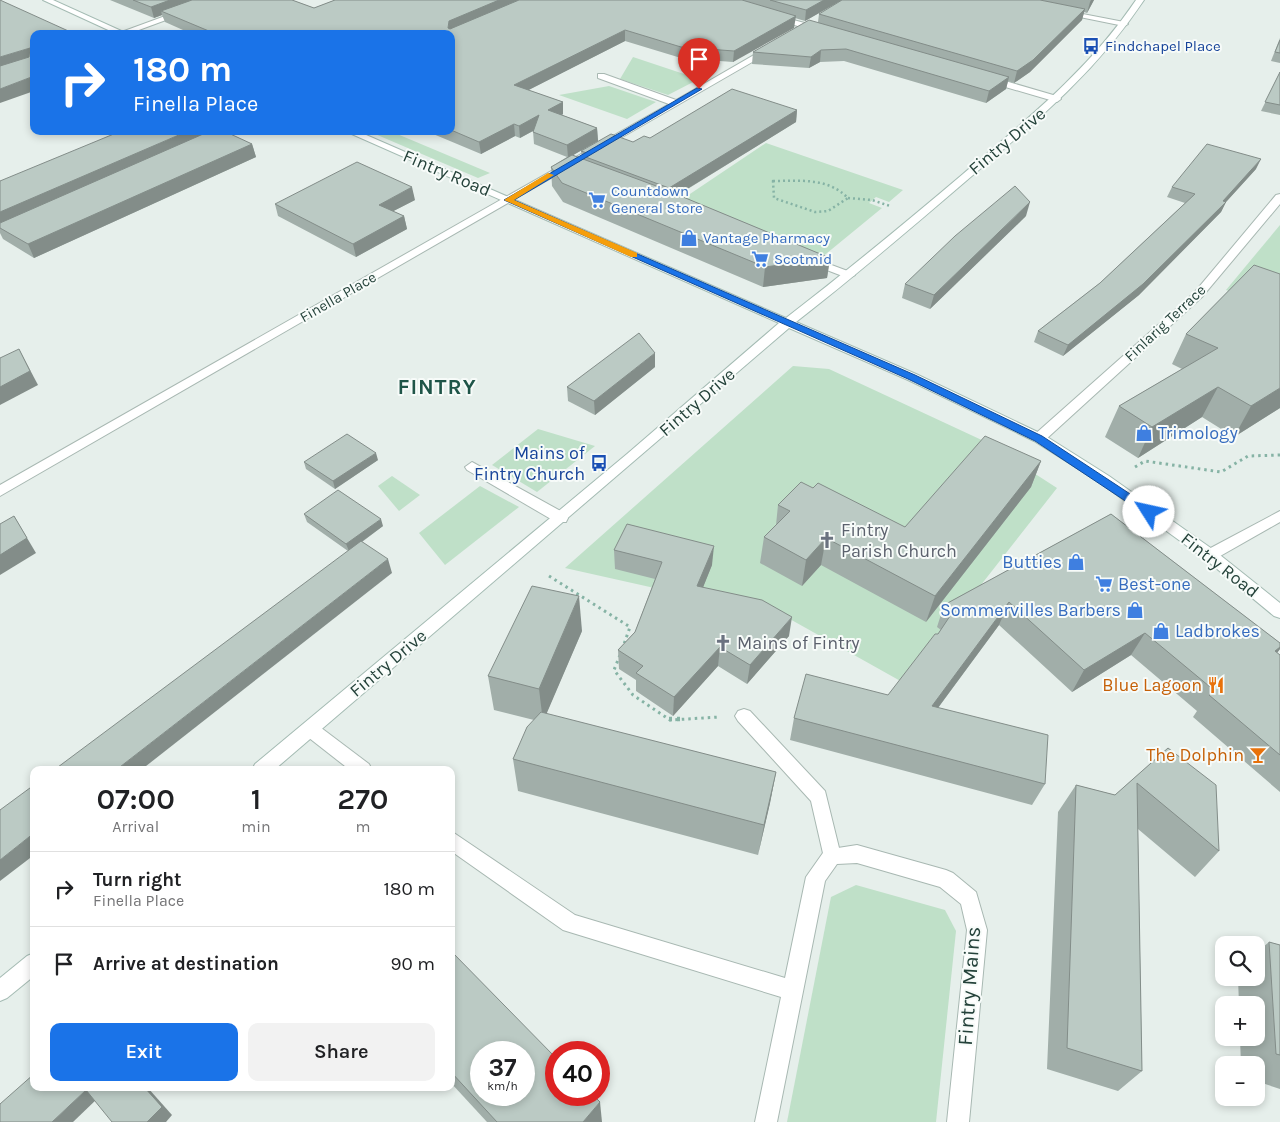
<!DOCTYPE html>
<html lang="en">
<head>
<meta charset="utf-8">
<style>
  :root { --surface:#fff; --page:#f2f2f2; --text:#202124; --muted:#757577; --line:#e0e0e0; --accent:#1a73e8 }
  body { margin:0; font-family:Karla,sans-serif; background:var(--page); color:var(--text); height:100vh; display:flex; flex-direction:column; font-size:19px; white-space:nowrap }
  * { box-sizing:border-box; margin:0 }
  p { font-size:16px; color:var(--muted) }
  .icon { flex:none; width:28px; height:28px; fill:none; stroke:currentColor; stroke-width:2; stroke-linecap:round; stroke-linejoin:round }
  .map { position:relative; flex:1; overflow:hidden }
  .drawer { position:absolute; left:30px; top:766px; width:425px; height:325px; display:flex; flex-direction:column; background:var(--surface); border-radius:10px; box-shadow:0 2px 8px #0003 }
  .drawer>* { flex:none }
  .banner { position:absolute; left:30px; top:30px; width:425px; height:105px; border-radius:10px; box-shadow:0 2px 8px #0003; background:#1a73e8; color:#fff; overflow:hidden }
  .buttons { position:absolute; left:1215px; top:936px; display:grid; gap:10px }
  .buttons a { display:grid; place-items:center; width:50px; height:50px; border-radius:10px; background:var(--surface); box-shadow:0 2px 8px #0003; font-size:25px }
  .speed { position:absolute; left:470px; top:1041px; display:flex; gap:10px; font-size:25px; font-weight:700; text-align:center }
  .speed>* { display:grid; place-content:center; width:65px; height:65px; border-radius:50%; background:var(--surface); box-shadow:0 2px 8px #0003; line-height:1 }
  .speed small { font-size:12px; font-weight:400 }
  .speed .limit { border:8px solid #d22; background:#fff; color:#111 }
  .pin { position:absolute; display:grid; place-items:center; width:42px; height:42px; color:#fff; margin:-51px -21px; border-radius:50% 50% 50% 0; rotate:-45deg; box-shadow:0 0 5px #0007 }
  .pin .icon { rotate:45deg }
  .me { position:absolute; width:55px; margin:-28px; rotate:305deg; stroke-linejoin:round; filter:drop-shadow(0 0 4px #0008) }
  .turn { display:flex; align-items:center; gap:18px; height:105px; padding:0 20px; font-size:22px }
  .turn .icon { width:65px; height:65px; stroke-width:2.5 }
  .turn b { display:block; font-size:35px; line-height:42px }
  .eta { display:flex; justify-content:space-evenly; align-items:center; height:85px; text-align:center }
  .eta b { font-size:30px; font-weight:600; line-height:35px }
  .primary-button { display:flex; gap:10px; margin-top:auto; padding:10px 20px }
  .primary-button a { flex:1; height:58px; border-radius:10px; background:var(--accent); color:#fff; font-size:20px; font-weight:600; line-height:58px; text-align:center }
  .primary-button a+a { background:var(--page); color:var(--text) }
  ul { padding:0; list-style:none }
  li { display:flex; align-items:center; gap:15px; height:75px; padding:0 20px; border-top:1px solid var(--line) }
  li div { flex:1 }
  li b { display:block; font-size:19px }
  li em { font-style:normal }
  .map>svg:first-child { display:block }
  .green { fill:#bfe0c8 }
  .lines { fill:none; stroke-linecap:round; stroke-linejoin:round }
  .lane-casing { stroke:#a8b8b2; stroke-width:2 }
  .street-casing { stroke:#a8b8b2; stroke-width:2 }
  .secondary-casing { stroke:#a4bbb3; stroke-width:2 }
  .path-far2 { stroke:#86b3a5; stroke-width:2.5; stroke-dasharray:2 3; stroke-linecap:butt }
  .path-far1 { stroke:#86b3a5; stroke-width:3; stroke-dasharray:2.5 4; stroke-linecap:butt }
  .path { stroke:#86b3a5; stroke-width:4.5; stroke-dasharray:3 5; stroke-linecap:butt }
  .lane { fill:#fff; fill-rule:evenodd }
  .street { fill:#fff; fill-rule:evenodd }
  .secondary { fill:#fff; fill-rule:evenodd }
  .wall { fill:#a1aea9 }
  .shaded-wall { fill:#838d89 }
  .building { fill:#bbcac4; stroke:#838d89; fill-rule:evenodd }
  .route { fill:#1a73e8; stroke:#114b97 }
  .slow { fill:#f59e0b }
  .labels { text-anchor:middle; stroke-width:4; stroke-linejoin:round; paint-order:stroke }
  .far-transit-label { font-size:15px; fill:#164399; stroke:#f7fbf9; text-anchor:start }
  .far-shop-label { font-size:15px; fill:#366cbe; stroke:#f7fbf9; text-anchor:start }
  .far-street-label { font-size:15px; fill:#24423a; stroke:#f7fbf9 }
  .street-label { font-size:18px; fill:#24423a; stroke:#f7fbf9 }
  .shop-label { font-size:18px; fill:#366cbe; stroke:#f7fbf9; text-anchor:start }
  .transit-label { font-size:18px; fill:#164399; stroke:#f7fbf9; text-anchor:end }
  .worship-label { font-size:18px; fill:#5b616d; stroke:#f7fbf9; text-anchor:start }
  .food-label { font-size:18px; fill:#c56008; stroke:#f7fbf9; text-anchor:end }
  .near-street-label { font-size:21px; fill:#24423a; stroke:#f7fbf9 }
  .district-label { font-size:22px; font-weight:bold; letter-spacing:1px; fill:#1f5548; stroke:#f7fbf9 }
</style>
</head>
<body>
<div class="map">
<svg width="1280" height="1122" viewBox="0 0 1280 1122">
  <rect width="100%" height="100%" fill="#e6efeb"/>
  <g class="green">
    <path d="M633,57L699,79L668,95L620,79Z"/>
    <path d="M609,86L656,102L627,119L559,95Z"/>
    <path d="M368,131H390L490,173L478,178Z"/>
    <path d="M766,143L903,190L889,202L876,197L869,203L882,208L821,258L678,202Z"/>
    <path d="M1280,225V310L1226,290Z"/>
    <path d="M793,366L829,369L986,442L1057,488L904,683L788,618L565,568Z"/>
    <path d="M538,429L595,446L537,492L492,465Z"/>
    <path d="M392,476L420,495L399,511L378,486Z"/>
    <path d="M480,486L519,507L445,565L419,533Z"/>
    <path d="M856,885L945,910L956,931L936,1122H787L831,897Z"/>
  </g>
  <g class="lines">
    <g class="lane-casing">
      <g id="lane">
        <path d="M810,257L853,273L855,275L849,278L845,277L806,262L804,260Z"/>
        <path d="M472,462L566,514L568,518L566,522H556L467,470L465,467Z"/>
        <path d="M744,709L750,711L825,791L841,856L839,862L832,865L825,862L811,801L738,721L735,716L738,711Z"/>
      </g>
    </g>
    <g class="street-casing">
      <g id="street">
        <path d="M209,0H220L128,34H116Z"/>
        <path d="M1062,10L1124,22L1128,24L1124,26L1065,14H1062Z"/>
        <path d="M775,15L823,28L824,30L820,32L772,19V15Z"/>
        <path d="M766,48L773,50L0,496V485L669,104L598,78V74H604L676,100Z"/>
        <path d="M988,76L1060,97L1061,99L1057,102L985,81L984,79Z"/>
        <path d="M227,131H239L215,143L207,141Z"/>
        <path d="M1280,194V204L1202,297L1044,441H1034L1032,438L1034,435L1194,293L1276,195Z"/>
        <path d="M1280,511V522L1215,559H1205L1203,555L1205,551Z"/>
        <path d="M310,722L316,724L369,764L372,770H350L304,734L301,729L304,724Z"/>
        <path d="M451,831L575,915L785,978L806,877L825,850L857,845L946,870L953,873L976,892L987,930L969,1122H947L967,930L961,904L940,887L857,863L837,864L825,881L777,1122H755L781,997L563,930L451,851Z"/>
      </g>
    </g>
    <g class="secondary-casing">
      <g id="secondary">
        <path d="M43,0H53L128,34H117Z"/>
        <path d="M1136,0H1144C1094,75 1033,124 966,181C910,229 854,277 796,322L916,374L1044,435L1109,476L1215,551L1280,603V618L1274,616L1205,559L1099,482L1034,441L908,380L789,328L274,770H252L255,764L627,454L779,323L345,131H357L786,318C847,271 905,223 963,174C1026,120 1089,70 1136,0Z"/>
        <path d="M34,953V976L7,998L0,1001V978L27,956Z"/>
      </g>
    </g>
    <g class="path-far2">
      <path d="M773,181C800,181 827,177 848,198L828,211L815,212L774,198Z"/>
      <path d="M848,198L872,200L890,206"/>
    </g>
    <g class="path-far1">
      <path d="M1135,467L1145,461L1221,472L1248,456L1280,455"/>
      <path d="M549,576L630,627L623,647"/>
      <path d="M620,655L614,670L633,695L670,720L720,717"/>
    </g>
    <path class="path" d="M669,719H684"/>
    <use href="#lane" class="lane"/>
    <use href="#street" class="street"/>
    <use href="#secondary" class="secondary"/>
  </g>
  <g class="wall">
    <path d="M110,0H292L314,8L335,0H842L805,21L795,18L733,62L681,58L625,41L528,90L563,102V114L562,115L597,128L598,141L573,155L582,158L581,151L633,142L650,138L797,110L796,122L678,195L830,258L827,278L763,287L563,202L552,186L551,167L567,157L534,144L533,131L520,138L515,136L481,154L426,131H451V34H192L165,22L162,15L154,18Z"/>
    <path d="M842,0H1094L1087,13L1084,12L1082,20L1030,72L1014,83L1008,81L1006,89L986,103L844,61L820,62L809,68L752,64L753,52L818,22L819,14Z"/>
    <path d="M1280,38V63L1271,61Z"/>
    <path d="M1280,72V115L1261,111Z"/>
    <path d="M209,132L252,144L256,157L34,258L3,239L0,233V181Z"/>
    <path d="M1256,169L1226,202L1221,212L1139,295L1063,356L1034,342L1038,331L1100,283L1185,203L1167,197L1172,187Z"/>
    <path d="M415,200L393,211L404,216L407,229L356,257L278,216L275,204Z"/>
    <path d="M1026,216L930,309L902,298L905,284Z"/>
    <path d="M1254,265L1280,408L1234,437L1202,417L1138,458L1105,437L1119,406L1182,369L1172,364L1186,334Z"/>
    <path d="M655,367L595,415L568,401L567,387Z"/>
    <path d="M378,460L335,489L306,469L304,462Z"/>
    <path d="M1041,461L1031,487L926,622L821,565L802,586L760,563L764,537L776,525L778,505L813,488L905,527Z"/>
    <path d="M304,514L383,526L362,542L392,573L348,551L307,522Z"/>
    <path d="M1111,514L1280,643V649L1277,653L1280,655V792L1193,717L1197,711L1131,655L1072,692L999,625L938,708L1045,784L1032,805L790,740L794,718L888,695L941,630L937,627L944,605Z"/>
    <path d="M614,550L712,565L703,587L789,636L747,684L718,666L673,716L636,691V680L619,669L618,650L635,632L655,579L615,569Z"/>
    <path d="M582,631L546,714L776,772L770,803L758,855L518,791L513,759L534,720L494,710L488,676Z"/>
    <path d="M1168,748L1219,851L1195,877L1138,829L1142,1071L1118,1091L1047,1069L1058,812L1076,785L1115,795Z"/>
    <path d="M1269,942L1280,945V1089L1256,1081V1065H1241L1240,1038H1256V1005H1239L1238,978H1256V953Z"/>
    <path d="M451,951L602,1122H487L451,1083Z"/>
  </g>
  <g class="shaded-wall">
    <path d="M170,0H204L161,11L162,15L154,18L151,7Z"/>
    <path d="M499,0H525L450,32L448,28L449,21Z"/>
    <path d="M824,0H842L805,21L806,10Z"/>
    <path d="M1091,0H1094L1087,13L1090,2Z"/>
    <path d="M1085,9L1082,20L1030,72L1014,83L1017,71Z"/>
    <path d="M796,16L794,28L733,62L734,51Z"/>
    <path d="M625,30V41L515,97L514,85Z"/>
    <path d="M30,48L34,57L0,71V57Z"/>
    <path d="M821,50L820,62L809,68L811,57Z"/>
    <path d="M34,76V91L0,103V89Z"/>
    <path d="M1009,77L1006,89L986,103L989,91Z"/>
    <path d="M563,102V114L549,122L548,110Z"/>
    <path d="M797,110L796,122L669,200V188Z"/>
    <path d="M539,115L540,127L520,138L519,126Z"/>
    <path d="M514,124L515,136L481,154L479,142Z"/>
    <path d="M597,128L598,141L568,158L567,145Z"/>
    <path d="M188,131H209L211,136L0,228V212Z"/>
    <path d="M252,144L256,157L34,258L28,244Z"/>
    <path d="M1261,159L1256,169L1226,202L1221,212L1139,295L1063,356L1068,345L1223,201Z"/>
    <path d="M412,187L415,200L382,217L379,205Z"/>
    <path d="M1030,202L1026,216L930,309L934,295Z"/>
    <path d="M404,216L407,229L356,257L353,244Z"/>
    <path d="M830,258L827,278L763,287L765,267Z"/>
    <path d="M19,349L38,385L0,405V387Z"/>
    <path d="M655,353V367L595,415L594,401Z"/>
    <path d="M1218,387L1202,417L1138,458L1152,427Z"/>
    <path d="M1280,388V408L1234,437L1251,406Z"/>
    <path d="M376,453L378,460L335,489L333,481Z"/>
    <path d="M1041,461L1031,487L926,622L935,596Z"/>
    <path d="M14,516L36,553L0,575V555Z"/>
    <path d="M381,519L383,526L349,551L346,544Z"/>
    <path d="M826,538L821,565L802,586L806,560Z"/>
    <path d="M714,546L712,565L696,605L697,586Z"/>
    <path d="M388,559L392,573L141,770H116Z"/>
    <path d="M579,596L582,631L543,722L539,689Z"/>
    <path d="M1009,602L999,625L923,728L932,706Z"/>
    <path d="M792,617L789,636L747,684L750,665Z"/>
    <path d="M1145,633L1131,655L1072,692L1084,670Z"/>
    <path d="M720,647L718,666L673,716L674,697Z"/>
    <path d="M1280,647V649L1265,668L1275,651Z"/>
    <path d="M776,772L770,803L758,855L764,825Z"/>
    <path d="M34,833V855L0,881V860Z"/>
    <path d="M145,1088H148L172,1115L166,1122H147Z"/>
    <path d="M86,1090L98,1098L73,1122H52Z"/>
    <path d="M600,1102L602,1122H583Z"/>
  </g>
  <g class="building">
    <path d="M0,0L75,34H34V76L0,89V66L29,57L30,48L0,57Z"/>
    <path d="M133,0H170L151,7Z"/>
    <path d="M192,0H292L314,8L335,0H499L449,21L448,28L450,29L519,0H742L796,16L734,51L681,47L625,30L514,85L563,102L548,110L597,128L567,145L533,132L539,115L519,126L514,124L479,142L451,130V34H216L161,11Z"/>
    <path d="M770,0H824L806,10Z"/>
    <path d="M842,0H1040L1085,9L1033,60L1017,71L819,14Z"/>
    <path d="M809,20L1009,77L989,91L846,49L821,50L811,57L753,52Z"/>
    <path d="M1280,40V53L1275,52Z"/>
    <path d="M1280,72V105L1265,102Z"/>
    <path d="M732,89L797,110L669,188L583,156L587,153L581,151L611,134L633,142L644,136L650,138Z"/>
    <path d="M121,131H188L0,212V181Z"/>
    <path d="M210,131H224L252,144L28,244L0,228V223Z"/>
    <path d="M1207,144L1261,159L1223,201L1226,202L1143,284L1068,345L1038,331L1100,283L1195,194L1172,187Z"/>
    <path d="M572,155L659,187L830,258L765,267L562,183L551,167Z"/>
    <path d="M357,162L412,187L379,205L404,216L353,244L275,204Z"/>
    <path d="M1015,186L1030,202L934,295L905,284L955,236Z"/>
    <path d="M1254,265L1280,274V388L1251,406L1218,387L1152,427L1119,406L1218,348L1186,334Z"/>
    <path d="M639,333L655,353L594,401L567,387Z"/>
    <path d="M19,349L30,371L0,387V358Z"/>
    <path d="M347,434L376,453L333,481L304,462Z"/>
    <path d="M985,436L1041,461L935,596L826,538L806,560L764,537L790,511L778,505L801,482L813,488L818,483L905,527Z"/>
    <path d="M338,490L381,519L346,544L304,514Z"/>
    <path d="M1111,514L1280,643V647L1275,651L1280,655V755L1209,695L1215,691L1145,633L1084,670L1009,602L932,706L1048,735L1045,784L794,718L806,674L888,695L935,634H938L954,610L944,605Z"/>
    <path d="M14,516L27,538L0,555V524Z"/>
    <path d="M627,524L714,546L697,586L762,600L792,617L750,665L720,647L674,697L636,673L643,666L618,650L635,632L662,562L614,550Z"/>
    <path d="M361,541L388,559L116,770H54Z"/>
    <path d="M532,586L579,596L539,689L488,676Z"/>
    <path d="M541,712L776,772L764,825L513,759L527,727Z"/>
    <path d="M1168,748L1216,785L1219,851L1137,783L1142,1071L1067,1048L1076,785L1115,795Z"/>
    <path d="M34,785V833L0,860V810Z"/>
    <path d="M1269,942L1280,945V1055L1276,1054Z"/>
    <path d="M451,951L556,1058V1095H593L600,1102L583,1122H497L451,1072ZM481,1052H524V1095H481Z"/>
    <path d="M34,1074V1088H145L162,1107L147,1122H112L86,1090L52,1122H0V1104Z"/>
  </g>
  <path class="route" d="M697,88L702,89L514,200L915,375L1042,436L1153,509V514H1145L1035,441L908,379L504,200Z"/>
  <path class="slow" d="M548,173L554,175L514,200L637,253V257H631L504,200Z"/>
  <defs>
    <g id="bus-bare" transform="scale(1.35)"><path d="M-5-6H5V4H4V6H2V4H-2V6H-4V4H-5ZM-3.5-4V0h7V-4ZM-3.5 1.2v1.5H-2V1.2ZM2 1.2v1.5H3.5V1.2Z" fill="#1a4fb4" stroke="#f7fbf9" stroke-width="2.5" paint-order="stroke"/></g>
    <g id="supermarket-bare" transform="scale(1.35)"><path d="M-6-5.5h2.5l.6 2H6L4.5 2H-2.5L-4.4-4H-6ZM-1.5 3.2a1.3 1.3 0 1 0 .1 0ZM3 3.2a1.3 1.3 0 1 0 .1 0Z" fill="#3f7fe0" stroke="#f7fbf9" stroke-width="2.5" paint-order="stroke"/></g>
    <g id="shop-bare" transform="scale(1.35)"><path d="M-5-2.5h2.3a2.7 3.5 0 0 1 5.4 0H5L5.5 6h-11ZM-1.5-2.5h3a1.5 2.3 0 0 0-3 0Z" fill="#3f7fe0" stroke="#f7fbf9" stroke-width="2.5" paint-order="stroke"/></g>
    <g id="church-bare" transform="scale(1.35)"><path d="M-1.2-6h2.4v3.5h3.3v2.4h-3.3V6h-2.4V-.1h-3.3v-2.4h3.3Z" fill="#6b7280" stroke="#f7fbf9" stroke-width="2.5" paint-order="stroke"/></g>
    <g id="restaurant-bare" transform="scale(1.35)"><path d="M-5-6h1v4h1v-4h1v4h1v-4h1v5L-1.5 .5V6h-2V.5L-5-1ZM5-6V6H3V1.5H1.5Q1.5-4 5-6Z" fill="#e8710a" stroke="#f7fbf9" stroke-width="2.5" paint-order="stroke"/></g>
    <g id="bar-bare" transform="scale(1.35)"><path d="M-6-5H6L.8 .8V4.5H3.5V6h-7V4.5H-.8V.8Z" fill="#e8710a" stroke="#f7fbf9" stroke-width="2.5" paint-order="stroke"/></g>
  </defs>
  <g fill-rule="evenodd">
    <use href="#bus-bare" x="1091" y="46"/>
    <use href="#supermarket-bare" x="597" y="200"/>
    <use href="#shop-bare" x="689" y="238"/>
    <use href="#supermarket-bare" x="760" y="259"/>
    <use href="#shop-bare" x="1144" y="433"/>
    <use href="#bus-bare" x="599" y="463"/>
    <use href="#church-bare" x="827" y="540"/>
    <use href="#shop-bare" x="1076" y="562"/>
    <use href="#supermarket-bare" x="1104" y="584"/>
    <use href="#shop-bare" x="1135" y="610"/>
    <use href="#shop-bare" x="1161" y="631"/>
    <use href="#church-bare" x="723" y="643"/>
    <use href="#restaurant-bare" x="1216" y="685"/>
    <use href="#bar-bare" x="1258" y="755"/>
  </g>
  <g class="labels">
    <g class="far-transit-label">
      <text x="1105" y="51">Findchapel Place</text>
    </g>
    <g class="far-shop-label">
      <text x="611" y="196">Countdown<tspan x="611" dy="17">General Store</tspan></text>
      <text x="703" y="243">Vantage Pharmacy</text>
      <text x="774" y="264">Scotmid</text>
    </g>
    <g class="far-street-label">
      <text transform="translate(338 297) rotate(-30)" y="5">Finella Place</text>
      <text transform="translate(1165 323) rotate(-43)" y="5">Finlarig Terrace</text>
    </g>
    <g class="street-label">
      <text transform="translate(1007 141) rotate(-40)" y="6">Fintry Drive</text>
      <text transform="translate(447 173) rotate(23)" y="6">Fintry Road</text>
      <text transform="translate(697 402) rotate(-41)" y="6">Fintry Drive</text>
      <text transform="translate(1220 565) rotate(38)" y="6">Fintry Road</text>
      <text transform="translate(388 663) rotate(-40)" y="6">Fintry Drive</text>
    </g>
    <g class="shop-label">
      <text x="1158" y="439">Trimology</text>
      <text x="1062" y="568" text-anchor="end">Butties</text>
      <text x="1118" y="590">Best-one</text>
      <text x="1121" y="616" text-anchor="end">Sommervilles Barbers</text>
      <text x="1175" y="637">Ladbrokes</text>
    </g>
    <g class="transit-label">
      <text x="585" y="459">Mains of<tspan x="585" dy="21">Fintry Church</tspan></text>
    </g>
    <g class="worship-label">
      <text x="841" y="536">Fintry<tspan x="841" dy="21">Parish Church</tspan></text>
      <text x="737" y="649">Mains of Fintry</text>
    </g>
    <g class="food-label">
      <text x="1202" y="691">Blue Lagoon</text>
      <text x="1244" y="761">The Dolphin</text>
    </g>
    <g class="near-street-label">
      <text transform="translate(969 986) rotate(-86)" y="7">Fintry Mains</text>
    </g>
    <g class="district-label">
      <text x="437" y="394">FINTRY</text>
    </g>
  </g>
</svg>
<div class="buttons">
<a><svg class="icon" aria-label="search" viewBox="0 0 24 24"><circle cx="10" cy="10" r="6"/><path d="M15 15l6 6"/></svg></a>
<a>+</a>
<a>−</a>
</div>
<div class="speed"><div>37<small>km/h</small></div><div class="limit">40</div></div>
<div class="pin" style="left:699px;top:89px;background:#d93025"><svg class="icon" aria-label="arrive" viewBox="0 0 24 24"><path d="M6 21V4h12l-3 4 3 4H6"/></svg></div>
<svg class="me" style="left:1149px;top:512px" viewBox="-20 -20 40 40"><circle r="19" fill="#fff"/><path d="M0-13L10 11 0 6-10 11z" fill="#1a73e8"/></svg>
<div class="banner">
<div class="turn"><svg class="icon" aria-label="right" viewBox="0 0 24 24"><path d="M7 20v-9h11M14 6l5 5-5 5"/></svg><div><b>180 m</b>Finella Place</div></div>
</div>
<section class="drawer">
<div class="eta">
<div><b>07:00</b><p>Arrival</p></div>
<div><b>1</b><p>min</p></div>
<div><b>270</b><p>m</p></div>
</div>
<ul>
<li><svg class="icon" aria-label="right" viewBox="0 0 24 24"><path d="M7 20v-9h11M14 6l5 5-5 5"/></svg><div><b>Turn right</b><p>Finella Place</p></div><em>180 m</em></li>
<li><svg class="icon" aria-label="arrive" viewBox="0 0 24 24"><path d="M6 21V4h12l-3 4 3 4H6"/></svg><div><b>Arrive at destination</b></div><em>90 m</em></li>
</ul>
<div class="primary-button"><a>Exit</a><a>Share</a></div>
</section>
</div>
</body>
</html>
